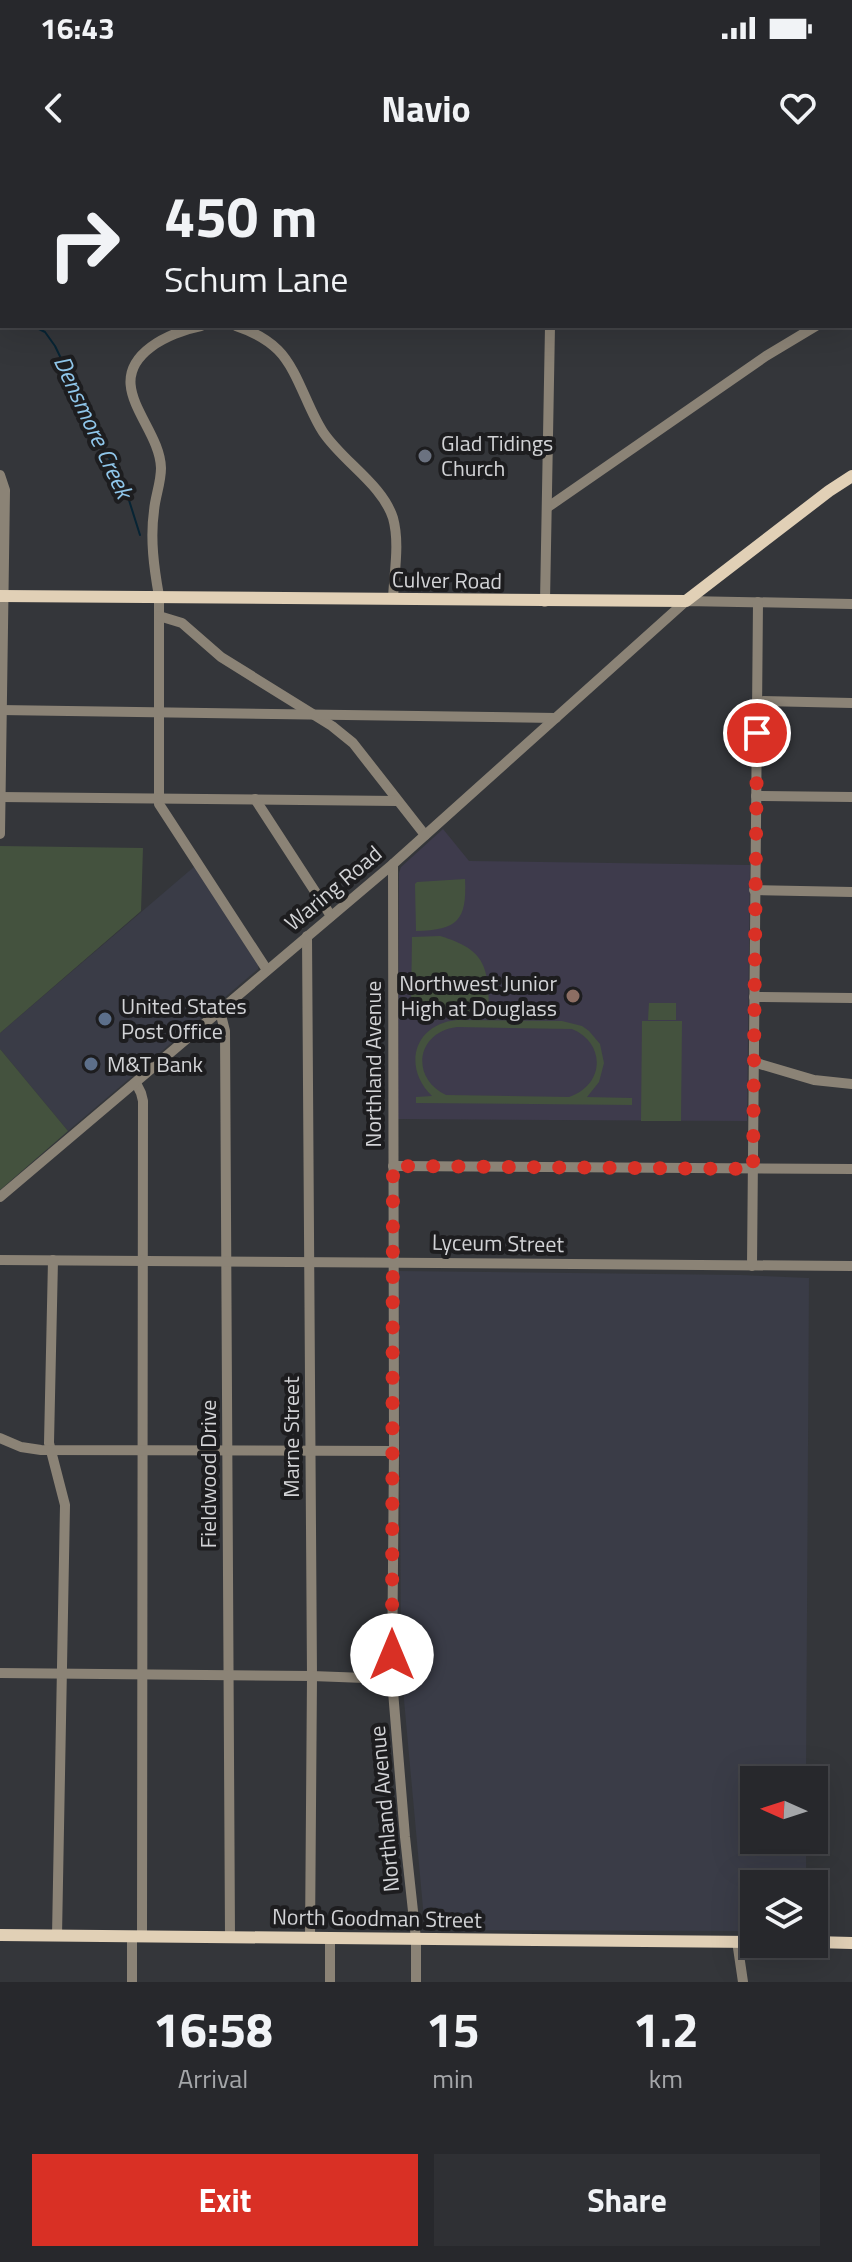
<!DOCTYPE html>
<html lang="en">
<head>
<meta charset="utf-8">
<style>
  :root { --surface:#27282c; --page:#2f3034; --text:#f1f3f6; --muted:#a4a6a9; --line:#434448; --accent:#d93025 }
  body { margin:0; font-family:"Titillium Web",sans-serif; background:var(--page); color:var(--text); height:100vh; display:flex; flex-direction:column; font-size:30px; white-space:nowrap }
  * { box-sizing:border-box; margin:0 }
  p { font-size:26px; color:var(--muted) }
  .icon { flex:none; width:44px; height:44px; fill:none; stroke:currentColor; stroke-width:2; stroke-linecap:round; stroke-linejoin:round }
  .map { position:relative; height:1822px; overflow:hidden }
  .side { display:flex; flex-direction:column; background:var(--surface); flex:1 }
  .side>* { flex:none }
  .guide { position:absolute; left:0px; top:0px; width:852px; height:168px; box-shadow:0 8px 32px #0002,0 0 0 2px var(--line); background:#27282c; color:var(--text); overflow:hidden }
  .needle { width:52px; rotate:273deg }
  .fabs { position:absolute; left:740px; top:1606px; display:grid; gap:16px }
  .fabs a { display:grid; place-items:center; width:88px; height:88px; border-radius:0px; background:var(--surface); box-shadow:0 8px 32px #0002,0 0 0 2px var(--line); font-size:40px }
  .pin { position:absolute; display:grid; place-items:center; width:68px; height:68px; color:#fff; margin:-34px; border:4px solid #fff; border-radius:50%; box-shadow:0 2px 8px #0007 }
  .me { position:absolute; width:88px; margin:-44px; rotate:0deg; stroke-linejoin:round; filter:drop-shadow(0 0 6px #0008) }
  .turn { display:flex; align-items:center; gap:28px; height:168px; padding:0 32px; font-size:36px }
  .turn .icon { width:104px; height:104px; stroke-width:2.5 }
  .turn b { display:block; font-size:56px; line-height:68px }
  .eta { display:flex; justify-content:space-evenly; align-items:center; height:136px; text-align:center }
  .eta b { font-size:48px; font-weight:700; line-height:56px }
  .button { display:flex; gap:16px; margin-top:auto; padding:16px 32px }
  .button a { flex:1; height:92px; border-radius:0px; background:var(--accent); color:#fff; font-size:32px; font-weight:700; line-height:92px; text-align:center }
  .button a+a { background:var(--page); color:var(--text) }
  .status { display:flex; justify-content:space-between; align-items:center; height:56px; padding:0 40px; background:var(--surface); direction:ltr }
  .status svg { height:22px; fill:currentColor }
  header { display:flex; justify-content:space-between; align-items:center; height:104px; padding:0 32px; background:var(--surface); font-size:36px; font-weight:700 }
  .map>svg:first-child { display:block }
  .built { fill:#3a3c47 }
  .education { fill:#3e3b4c }
  .green { fill:#44523e; fill-rule:evenodd }
  .lines { fill:none; stroke-linecap:round; stroke-linejoin:round }
  .stream { stroke:#072434; stroke-width:2 }
  .minor { stroke:#8b8376; stroke-width:10 }
  .major { stroke:#e1d0b6; stroke-width:12 }
  .route { stroke:#d93025; stroke-width:14; stroke-dasharray:0 25.2 }
  .worship-dot { fill:#6b7280; stroke:#1d1d1f; stroke-width:3 }
  .education-dot { fill:#8d6e63; stroke:#1d1d1f; stroke-width:3 }
  .service-dot { fill:#5c6f8a; stroke:#1d1d1f; stroke-width:3 }
  .labels { text-anchor:middle; stroke-width:8; stroke-linejoin:round; paint-order:stroke }
  .poi-label { font-size:22px; fill:#d2d3d6; stroke:#1d1d1f; text-anchor:start }
  .street-label { font-size:22px; fill:#d2d3d6; stroke:#1d1d1f }
  .water-label { font-size:24px; font-style:italic; fill:#8fc6ea; stroke:#1d1d1f }
</style>
</head>
<body>
<div class="status"><b>16:43</b><svg viewBox="0 0 49 12"><path d="M0 12V9h3v3zM5 12V6h3v6zM10 12V3h3v9zM15 12V0h3v12zM26 1h20v11H26zM47 4h2v5h-2z"/></svg></div>
<header><svg class="icon" aria-label="back" viewBox="0 0 24 24"><path d="M15 5l-7 7 7 7"/></svg>Navio<svg class="icon" aria-label="heart" viewBox="0 0 24 24"><path d="M12 20l-8-8c-3-5 5-10 8-4 3-6 11-1 8 4z"/></svg></header>
<div class="map">
<svg width="852" height="1822" viewBox="0 0 852 1822">
  <rect width="100%" height="100%" fill="#34363a"/>
  <g class="built">
    <path d="M195,706L258,805V809L68,971L0,889V873Z"/>
    <path d="M399,1111L741,1115L809,1118L806,1620H754V1680H806V1720H783L782,1724H754V1771L425,1770L401,1507Z"/>
  </g>
  <path class="education" d="M443,669L469,701L750,705L747,961L398,959L399,713L401,707Z"/>
  <g class="green">
    <path d="M0,686L143,688L141,751L0,873Z"/>
    <path d="M465,719C467,760 458,770 416,771L415,724L417,722Z"/>
    <path d="M440,776C487,790 488,808 489,852L415,851L411,847L412,777Z"/>
    <path d="M649,843H676V860H648Z"/>
    <path d="M457,860L562,861L582,866L589,871L600,884L604,903L599,922L587,937L632,938V945L416,943V937L432,936C402,907 414,864 457,860ZM457,867L572,869C606,883 605,925 569,937L446,935C410,918 416,872 457,867Z"/>
    <path d="M642,861H682L681,961H641Z"/>
    <path d="M0,889L68,971L0,1030Z"/>
  </g>
  <g class="lines">
    <g class="stream">
      <path d="M0,152L2,153"/>
      <path d="M33,166L45,172L55,186L128,337L140,375"/>
    </g>
    <g class="minor">
      <path d="M503,0V2"/>
      <path d="M836,0L838,2"/>
      <path d="M78,2V0"/>
      <path d="M172,2V0"/>
      <path d="M268,2V0"/>
      <path d="M363,2V0"/>
      <path d="M790,2L796,0"/>
      <path d="M850,20L852,23"/>
      <path d="M850,151L852,150"/>
      <path d="M201,166C185,169 164,177 151,187C100,225 160,265 161,308C161,323 155,337 154,351C150,379 154,408 159,436V644L267,810"/>
      <path d="M236,166C251,171 267,179 278,190C298,210 307,248 323,272C343,302 382,324 393,358C400,383 394,413 393,439"/>
      <path d="M0,315L5,330L0,674"/>
      <path d="M548,347L766,196L816,166"/>
      <path d="M545,442L550,166"/>
      <path d="M159,456L182,463L221,497L332,566L353,583L425,675"/>
      <path d="M757,541L852,543"/>
      <path d="M0,550L556,558"/>
      <path d="M756,636L852,637"/>
      <path d="M0,637L397,641"/>
      <path d="M255,639L331,756"/>
      <path d="M393,704L394,1291L392,1519L405,1677L416,1779V1822"/>
      <path d="M754,730L852,732"/>
      <path d="M307,776L312,1516L310,1778"/>
      <path d="M754,837L852,838"/>
      <path d="M220,851L225,871L230,1777"/>
      <path d="M753,902L814,920L852,924"/>
      <path d="M136,923L141,933L143,941L142,1776"/>
      <path d="M393,1006L852,1009"/>
      <path d="M0,1037L393,704L686,441L852,444"/>
      <path d="M0,1100L852,1106"/>
      <path d="M53,1100L49,1283L65,1345L57,1776"/>
      <path d="M752,1106L758,442"/>
      <path d="M0,1278L21,1287L41,1290L394,1291"/>
      <path d="M0,1513L312,1516L392,1519"/>
      <path d="M737,1781L743,1822"/>
      <path d="M132,1822V1776"/>
      <path d="M330,1822V1778"/>
    </g>
    <g class="major">
      <path d="M0,436L686,441L829,331L852,316"/>
      <path d="M0,1775L754,1782"/>
      <path d="M814,1782L852,1783"/>
    </g>
  </g>
  <g class="lines">
    <path class="route" d="M392,1495L393,1006L753,1009L757,573"/>
  </g>
  <circle class="worship-dot" cx="425" cy="296" r="8"/>
  <circle class="education-dot" cx="573" cy="836" r="8"/>
  <g class="service-dot">
    <circle cx="105" cy="859" r="8"/>
    <circle cx="91" cy="904" r="8"/>
  </g>
  <g class="labels">
    <g class="poi-label">
      <text x="441" y="291">Glad Tidings<tspan x="441" dy="25">Church</tspan></text>
      <text x="557" y="831" text-anchor="end">Northwest Junior<tspan x="557" dy="25">High at Douglass</tspan></text>
      <text x="121" y="854">United States<tspan x="121" dy="25">Post Office</tspan></text>
      <text x="107" y="912">M&amp;T Bank</text>
    </g>
    <g class="street-label">
      <text transform="translate(447 420) rotate(1)" y="8">Culver Road</text>
      <text transform="translate(333 728) rotate(-40)" y="8">Waring Road</text>
      <text transform="translate(373 904) rotate(-90)" y="8">Northland Avenue</text>
      <text transform="translate(498 1083) rotate(1)" y="8">Lyceum Street</text>
      <text transform="translate(291 1277) rotate(-90)" y="8">Marne Street</text>
      <text transform="translate(208 1314) rotate(-90)" y="8">Fieldwood Drive</text>
      <text transform="translate(384 1649) rotate(-95)" y="8">Northland Avenue</text>
      <text transform="translate(377 1758) rotate(1)" y="8">North Goodman Street</text>
    </g>
    <g class="water-label">
      <text transform="translate(93 267) rotate(65)" y="8">Densmore Creek</text>
    </g>
  </g>
</svg>
<div class="fabs">
<a><svg class="needle" viewBox="-14 -14 28 28"><path d="M0-13l5 13h-10z" fill="#e53935"/><path d="M0 13l5-13h-10z" fill="#a4a6a9"/></svg></a>
<a><svg class="icon" aria-label="layers" viewBox="0 0 24 24"><path d="M12 4l9 5-9 5-9-5zM3 14l9 5 9-5"/></svg></a>
</div>
<div class="pin" style="left:757px;top:573px;background:#d93025"><svg class="icon" aria-label="arrive" viewBox="0 0 24 24"><path d="M6 21V4h12l-3 4 3 4H6"/></svg></div>
<svg class="me" style="left:392px;top:1495px" viewBox="-20 -20 40 40"><circle r="19" fill="#fff"/><path d="M0-13L10 11 0 6-10 11z" fill="#d93025"/></svg>
<div class="guide">
<div class="turn"><svg class="icon" aria-label="right" viewBox="0 0 24 24"><path d="M7 20v-9h11M14 6l5 5-5 5"/></svg><div><b>450 m</b>Schum Lane</div></div>
</div>
</div>
<section class="side">
<div class="eta">
<div><b>16:58</b><p>Arrival</p></div>
<div><b>15</b><p>min</p></div>
<div><b>1.2</b><p>km</p></div>
</div>
<div class="button"><a>Exit</a><a>Share</a></div>
</section>
</body>
</html>
